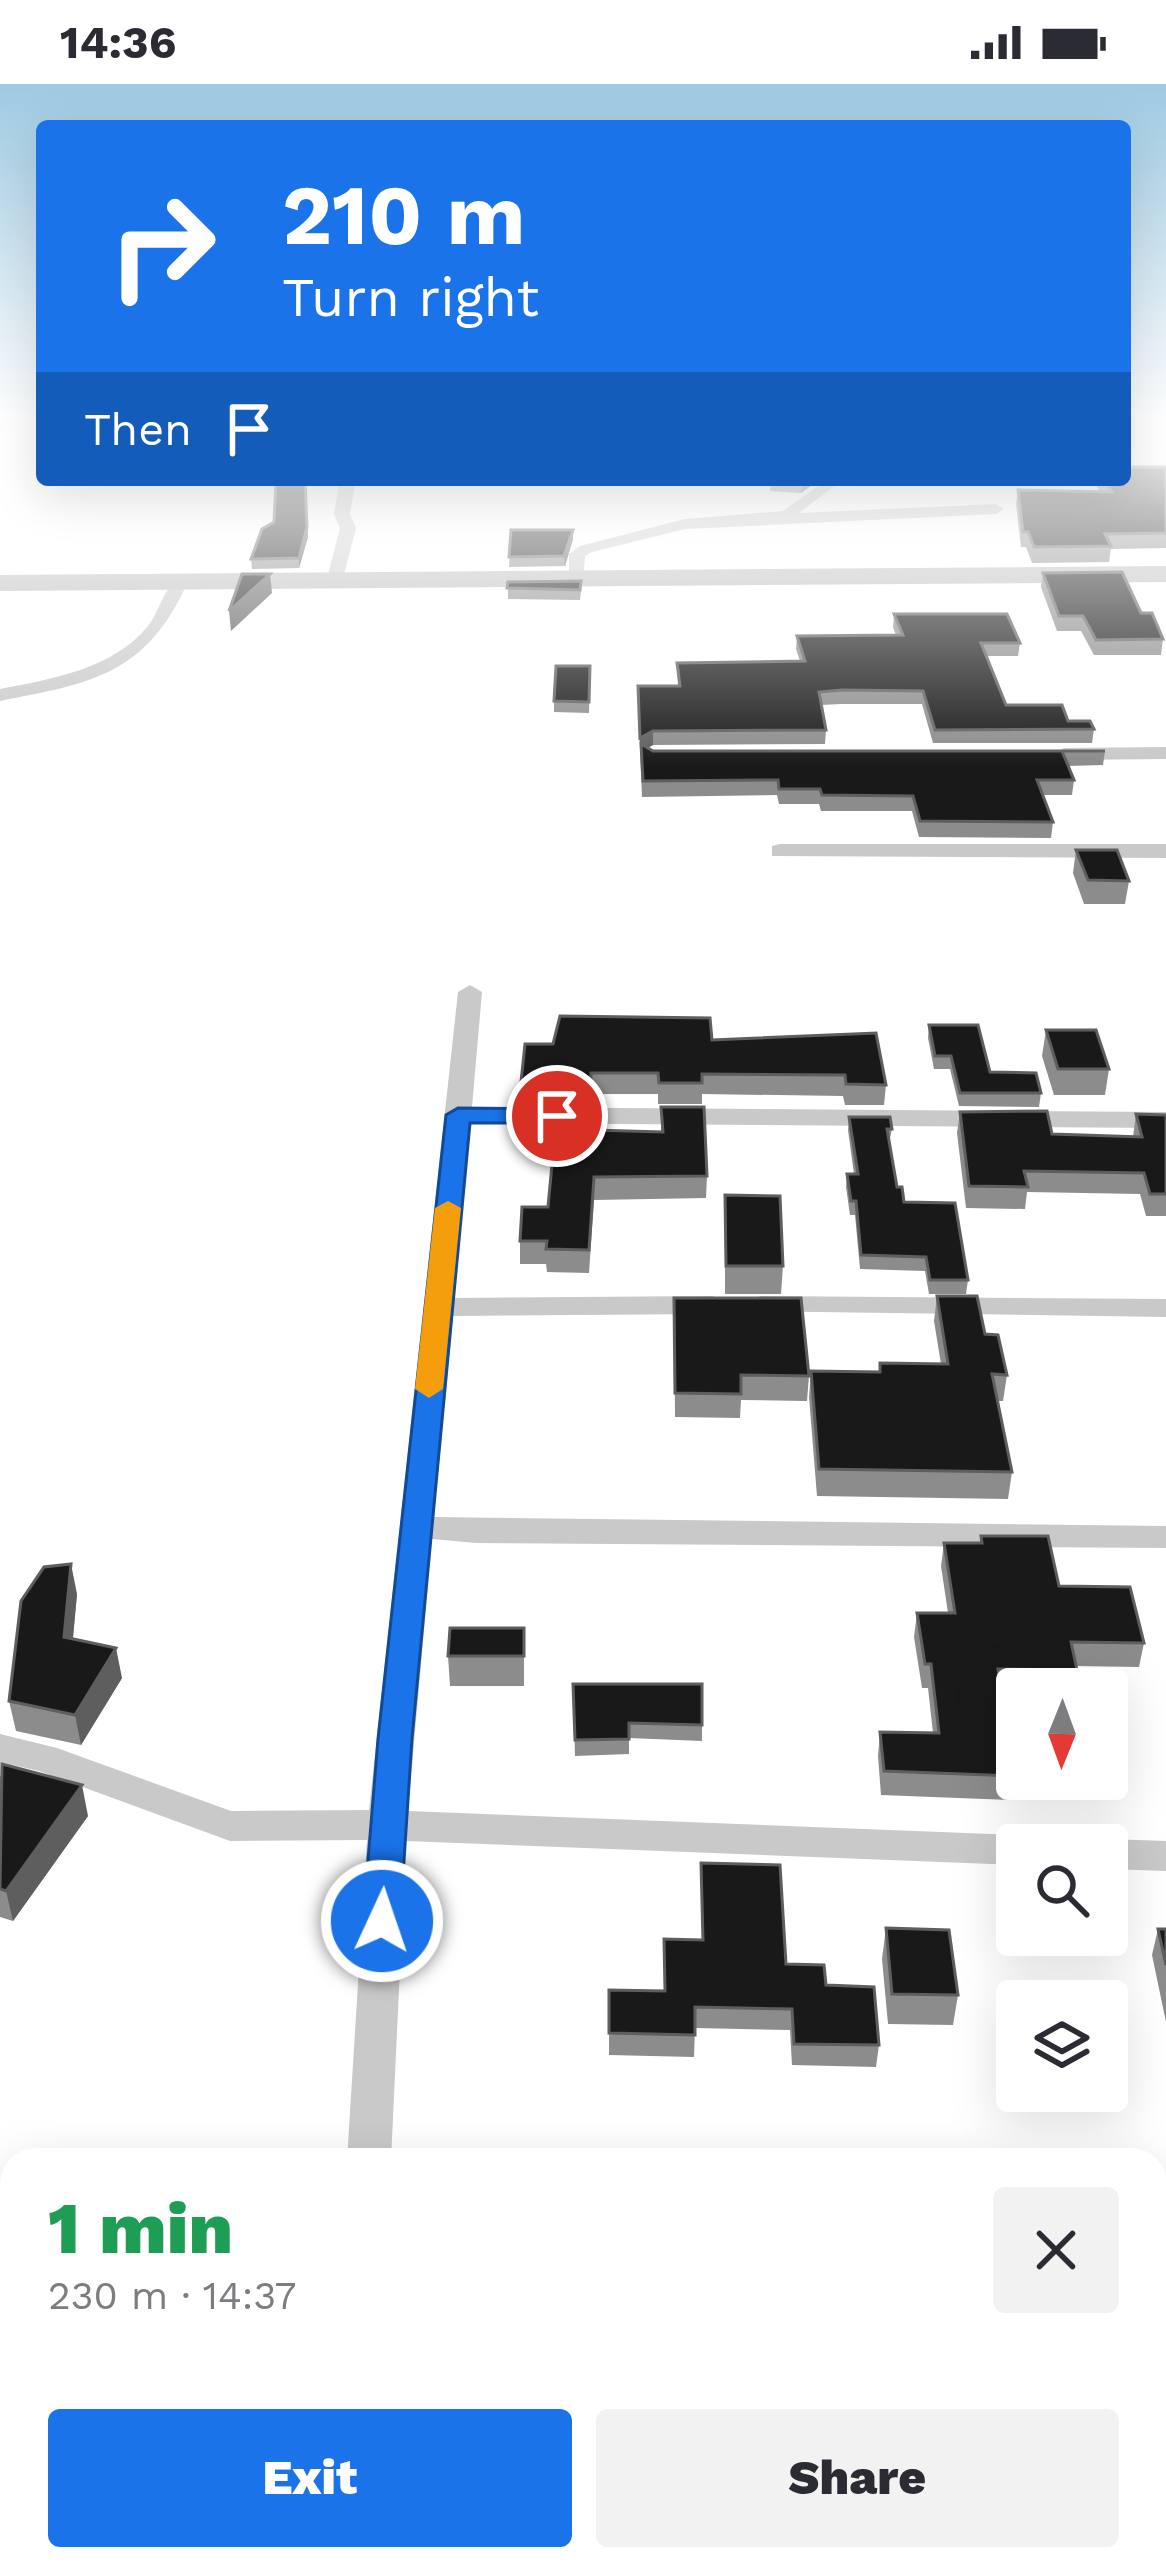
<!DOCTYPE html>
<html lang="en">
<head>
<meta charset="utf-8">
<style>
  :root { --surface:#fff; --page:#f2f2f3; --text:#2b2b33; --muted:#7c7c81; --accent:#1a73e8 }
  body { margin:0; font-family:"Work Sans",sans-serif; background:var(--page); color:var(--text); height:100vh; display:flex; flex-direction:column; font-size:45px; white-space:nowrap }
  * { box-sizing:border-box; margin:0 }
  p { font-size:39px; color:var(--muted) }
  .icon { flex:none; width:66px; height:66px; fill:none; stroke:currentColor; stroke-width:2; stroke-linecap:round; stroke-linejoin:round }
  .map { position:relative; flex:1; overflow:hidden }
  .drawer { position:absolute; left:0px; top:2064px; width:1167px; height:423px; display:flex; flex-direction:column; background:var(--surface); border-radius:36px 36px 0 0; box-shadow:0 12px 48px #0002 }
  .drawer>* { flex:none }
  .guide { position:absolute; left:36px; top:36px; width:1095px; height:366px; border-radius:12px; box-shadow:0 12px 48px #0002; background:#1a73e8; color:#fff; overflow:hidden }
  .needle { width:78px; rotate:181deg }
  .fabs { position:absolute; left:996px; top:1584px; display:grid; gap:24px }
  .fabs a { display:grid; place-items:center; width:132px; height:132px; border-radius:12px; background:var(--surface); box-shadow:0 12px 48px #0002; font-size:60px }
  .pin { position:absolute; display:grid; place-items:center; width:102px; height:102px; color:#fff; margin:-51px; border:6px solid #fff; border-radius:50%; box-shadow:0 3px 12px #0007 }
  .me { position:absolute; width:132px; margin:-66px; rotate:3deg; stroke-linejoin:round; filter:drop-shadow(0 0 9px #0008) }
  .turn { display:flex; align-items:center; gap:42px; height:252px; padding:0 48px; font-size:54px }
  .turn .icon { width:156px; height:156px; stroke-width:2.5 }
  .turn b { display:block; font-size:84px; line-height:102px }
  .then { display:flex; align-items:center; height:114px; padding:0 48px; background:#0003; gap:24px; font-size:45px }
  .round { display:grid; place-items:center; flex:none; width:126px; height:126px; border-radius:12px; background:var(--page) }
  .head { display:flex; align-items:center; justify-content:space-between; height:204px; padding:0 48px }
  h1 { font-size:72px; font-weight:800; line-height:90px; color:#1e9e55 }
  .button { display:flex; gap:24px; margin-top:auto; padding:24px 48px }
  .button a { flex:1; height:138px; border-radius:12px; background:var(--accent); color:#fff; font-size:48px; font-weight:800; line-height:138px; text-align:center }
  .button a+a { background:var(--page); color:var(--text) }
  .status { display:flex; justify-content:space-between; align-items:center; height:84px; padding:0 60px; background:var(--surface); direction:ltr }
  .status svg { height:33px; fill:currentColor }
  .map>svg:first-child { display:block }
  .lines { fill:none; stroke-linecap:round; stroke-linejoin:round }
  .minor { fill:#c9c9c9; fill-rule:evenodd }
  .secondary { fill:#bcbcbc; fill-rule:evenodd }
  .wall { fill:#8c8c8c }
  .shaded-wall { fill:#5e5e5e }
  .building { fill:#191919; stroke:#5e5e5e; stroke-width:3 }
  .route { fill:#1a73e8; stroke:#114b97; stroke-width:3 }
  .slow { fill:#f59e0b }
</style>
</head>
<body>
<div class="status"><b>14:36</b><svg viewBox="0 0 49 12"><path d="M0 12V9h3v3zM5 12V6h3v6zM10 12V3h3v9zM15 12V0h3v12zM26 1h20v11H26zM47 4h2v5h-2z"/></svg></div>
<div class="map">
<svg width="1166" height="2485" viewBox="0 0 1166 2485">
  <rect width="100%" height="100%" fill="#fff"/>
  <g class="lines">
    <g class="minor">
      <path d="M21,335L19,338L0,346V336Z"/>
      <path d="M340,396H356L350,430L356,444L342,498L334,503L326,498L340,444L334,430Z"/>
      <path d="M827,396L837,400L799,429L996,420L1004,425L996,430L685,445L592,468L585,472L583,498L569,494V470L580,462L685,435L783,427Z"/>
      <path d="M179,495L187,500C145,591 92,599 0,617V605C52,595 113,585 148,542C160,527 163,504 179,495Z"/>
      <path d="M1166,663V675L1064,676L1054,670L1064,664Z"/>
      <path d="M780,760H1166V774L772,772V762Z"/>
      <path d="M470,901L482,908L472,1023L1166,1028V1044L470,1039L454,1214L713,1212L728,1221L713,1230L453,1232L434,1433L1166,1442V1464L476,1459L432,1455L408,1727L1017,1751L1034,1761H1017V1781L406,1757L391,2076H347L367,1756L230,1757L39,1687L0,1678V1650L57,1664L231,1727L369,1726L458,908Z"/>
      <path d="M761,1212L1166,1215V1233L751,1227L746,1221L751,1215Z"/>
      <path d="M1107,1755L1166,1757V1787L1107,1785V1761H1092Z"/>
      <path d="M1155,2171L1166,2172V2216L1155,2215Z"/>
      <path d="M319,2475H371L370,2485H318Z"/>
    </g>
    <path class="secondary" d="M1166,482V498L0,507V491Z"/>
  </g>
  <g class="wall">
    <path d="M1166,383V464L1111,465L1109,478L1032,479L1026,463H1021L1016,420L1018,406L1100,408L1094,396H1125Z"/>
    <path d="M272,396H305L308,453L299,484L252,485L251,475L274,438L276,403Z"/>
    <path d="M771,396H819L801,409L770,407Z"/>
    <path d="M511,446H573V455L565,482L509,483Z"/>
    <path d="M1043,489L1141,529L1163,555L1161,571H1094L1081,547H1057L1041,503Z"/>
    <path d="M508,498L581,507L580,516L508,515Z"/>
    <path d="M894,530L1020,559L1018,572H986L1006,621L1094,645L1092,659H933L922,620H841L821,621L826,646L825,660L653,661L648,664L653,667H1105L1103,681L1068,682L1074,696L1072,711H1043L1053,738L1051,754L919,753L912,727H821L819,720H779L777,711L642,713L638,615L678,602L677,579L800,577L796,565L797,552L896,551L893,543Z"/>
    <path d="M590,582L589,629L554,628V617Z"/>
    <path d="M1076,766L1129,797L1125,820H1084L1073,789Z"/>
    <path d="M929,941L990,988L1041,1009L1039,1023L959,1022L950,985H934L928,954Z"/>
    <path d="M1046,946L1109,985L1105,1011H1054L1042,972Z"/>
    <path d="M712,956L886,1001L884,1021H845L843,1012L702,1010V1020H658V1010H591V1019H521V998L553,960Z"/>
    <path d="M517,1022L592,1046L661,1048V1023L707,1092L706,1114L594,1116L589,1189L547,1188L546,1180H520V1157L548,1123L554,1060H516Z"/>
    <path d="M960,1028L1052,1050L1133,1053L1136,1030L1166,1031V1132H1146L1140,1110L1027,1108L1025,1125L966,1124L957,1049Z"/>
    <path d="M849,1033L892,1045L889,1059L897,1103L904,1118L968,1196L966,1210H929L925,1187L860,1185L855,1131H850L846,1103L847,1090H854L848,1046Z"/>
    <path d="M725,1111L783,1182L781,1210H725Z"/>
    <path d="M937,1212L985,1250L1007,1291L1003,1317H998L1012,1388L1008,1415L817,1412L809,1313L811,1287L879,1288L880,1279L941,1280L934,1237Z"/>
    <path d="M674,1214L809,1292L807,1317L741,1316L740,1334L675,1333Z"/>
    <path d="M981,1452L1144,1559L1139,1583L1076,1582L1073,1605H1017V1609H1002L1014,1692L1010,1716L881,1711L878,1672L880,1648L933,1649L928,1604H922L914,1553L917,1529H948L941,1482L944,1459H980Z"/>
    <path d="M77,1510L73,1555L122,1594L81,1661L16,1647L9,1617Z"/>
    <path d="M524,1544V1602H450L448,1572Z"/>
    <path d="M573,1600L702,1641V1657L629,1654V1670L575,1672Z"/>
    <path d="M0,1692L88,1732L13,1837L0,1833Z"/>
    <path d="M701,1779L786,1880L826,1901L879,1961L876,1983L792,1981L790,1946L695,1944L694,1973L609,1971V1906L664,1907V1855L702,1856Z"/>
    <path d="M886,1844L958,1911L953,1941L888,1940L882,1875Z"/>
    <path d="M1158,1845H1166V1938L1152,1871Z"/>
    <path d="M1066,2475H1155L1166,2485H1068Z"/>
  </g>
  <g class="shaded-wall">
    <path d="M305,396L308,453L299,484V474Z"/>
    <path d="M802,396H819L801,409Z"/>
    <path d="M573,446V455L565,482L564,472Z"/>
    <path d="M270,490L272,509L231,547L229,527Z"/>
    <path d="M653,647V661L640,668V654Z"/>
    <path d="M71,1480L77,1510L70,1583L64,1553Z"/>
    <path d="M116,1564L122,1594L81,1661L75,1631Z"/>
    <path d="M82,1701L88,1732L13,1837L6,1807Z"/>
    <path d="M5,2251L12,2282L0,2300V2258Z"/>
  </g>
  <g class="building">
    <path d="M1125,383H1166V449L1105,450L1111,462L1034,463L1028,448H1023L1018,406L1112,408L1104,396H1125Z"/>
    <path d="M276,396H305L307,443L299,474L251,475L262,445L274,438Z"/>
    <path d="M511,446H573L564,472L509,473Z"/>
    <path d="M1122,488L1141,529H1152L1163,555L1096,556L1083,532H1059L1043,489Z"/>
    <path d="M242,490H270L229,527Z"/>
    <path d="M581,497L580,506L507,504L508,498Z"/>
    <path d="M894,530H1007L1020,559H981L1006,621H1062L1068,637H1090L1094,645L935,646L923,607L842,606L819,608L826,646L653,647L640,654L638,602H680L677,579L805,577L797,552L903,551Z"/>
    <path d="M556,582H590L589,618L554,617Z"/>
    <path d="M641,660L653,667H1105H1062L1074,696H1037L1053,738L920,737L913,712L822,711L820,705H779L778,696L643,697Z"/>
    <path d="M1076,766H1117L1129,797L1088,796Z"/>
    <path d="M560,932L710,934L712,956L876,949L886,1001L846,1000L845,991L702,990V999H659L658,989H591V999L521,998L525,960H553Z"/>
    <path d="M929,941H978L990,988L1036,989L1041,1009H960L951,972H935Z"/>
    <path d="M1046,946H1096L1109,985H1058Z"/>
    <path d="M517,1022H591L592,1046L663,1048L661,1023H704L707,1092L594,1093L589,1166L546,1165L547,1157H520L522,1123H548L556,1038H515Z"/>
    <path d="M1047,1027L1052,1050L1142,1053L1136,1030L1166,1031V1110H1150L1144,1089L1024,1087L1028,1103L969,1102L960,1028Z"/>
    <path d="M849,1033H890L892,1045H887L897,1103H902L904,1118L955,1119L968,1196H930L926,1173L861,1171L856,1117H851L847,1090H858Z"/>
    <path d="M725,1111L780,1112L783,1182H726Z"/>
    <path d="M937,1212H977L985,1250L998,1251L1007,1291L992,1290L1012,1388L819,1385L811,1287L880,1288V1279L948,1280Z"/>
    <path d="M674,1214H801L809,1292L741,1291V1310L675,1309Z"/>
    <path d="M981,1452H1048L1059,1502L1130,1503L1144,1559L1071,1558L1077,1586L998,1585L1014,1692L884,1687L880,1648L939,1649L931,1580H925L917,1529H955L944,1459H982Z"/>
    <path d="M71,1480L64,1553L116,1564L75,1631L9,1617L21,1517L44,1483Z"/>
    <path d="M450,1544H524V1572H448Z"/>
    <path d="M573,1600H702V1641L629,1639V1655L575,1656Z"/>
    <path d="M2,1680L82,1701L6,1807L0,1805Z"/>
    <path d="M701,1779L780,1781L786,1880L824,1881L826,1901L874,1903L879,1961L794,1960L792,1925L695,1923V1951L609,1949V1906L665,1907L664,1855L703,1856Z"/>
    <path d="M886,1844L949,1846L958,1911L892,1910Z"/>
    <path d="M1158,1845H1166V1881Z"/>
    <path d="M419,2072L512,2073L511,2076H418Z"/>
    <path d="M1155,2442H1166V2485H1079L1078,2475H1155Z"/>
  </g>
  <linearGradient id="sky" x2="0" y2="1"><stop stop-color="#9ecae2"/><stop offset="0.49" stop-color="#fff"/><stop offset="1" stop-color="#fff" stop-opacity="0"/></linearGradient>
  <rect width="1166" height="683" fill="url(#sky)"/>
  <path class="route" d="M458,1024L557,1025L569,1032L557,1039H470L412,1655L400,1837L395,1847L382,1852L369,1847L363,1837L378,1655L446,1031Z"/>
  <path class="slow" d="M448,1117L461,1124L443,1305L429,1314L415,1305L435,1124Z"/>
</svg>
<div class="fabs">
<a><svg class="needle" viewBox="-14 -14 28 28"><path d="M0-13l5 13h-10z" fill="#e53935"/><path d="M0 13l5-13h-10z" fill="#7c7c81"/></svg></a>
<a><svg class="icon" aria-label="search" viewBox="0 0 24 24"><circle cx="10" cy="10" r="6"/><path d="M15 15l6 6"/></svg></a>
<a><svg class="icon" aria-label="layers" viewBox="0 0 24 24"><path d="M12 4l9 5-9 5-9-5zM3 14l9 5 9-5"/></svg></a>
</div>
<div class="pin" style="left:557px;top:1032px;background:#d93025"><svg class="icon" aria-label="arrive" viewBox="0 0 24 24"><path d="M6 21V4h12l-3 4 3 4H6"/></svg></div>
<svg class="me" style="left:382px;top:1837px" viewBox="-20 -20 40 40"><circle r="17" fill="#1a73e8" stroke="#fff" stroke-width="3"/><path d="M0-11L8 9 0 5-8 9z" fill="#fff"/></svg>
<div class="guide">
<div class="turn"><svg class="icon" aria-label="right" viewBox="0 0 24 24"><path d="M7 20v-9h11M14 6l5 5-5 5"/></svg><div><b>210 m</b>Turn right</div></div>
<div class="then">Then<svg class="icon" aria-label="arrive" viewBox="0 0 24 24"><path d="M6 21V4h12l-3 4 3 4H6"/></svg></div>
</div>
<section class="drawer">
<div class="head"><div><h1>1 min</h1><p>230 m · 14:37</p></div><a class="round"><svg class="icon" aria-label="close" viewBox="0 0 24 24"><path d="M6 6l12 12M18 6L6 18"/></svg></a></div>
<div class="button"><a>Exit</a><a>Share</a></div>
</section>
</div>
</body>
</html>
